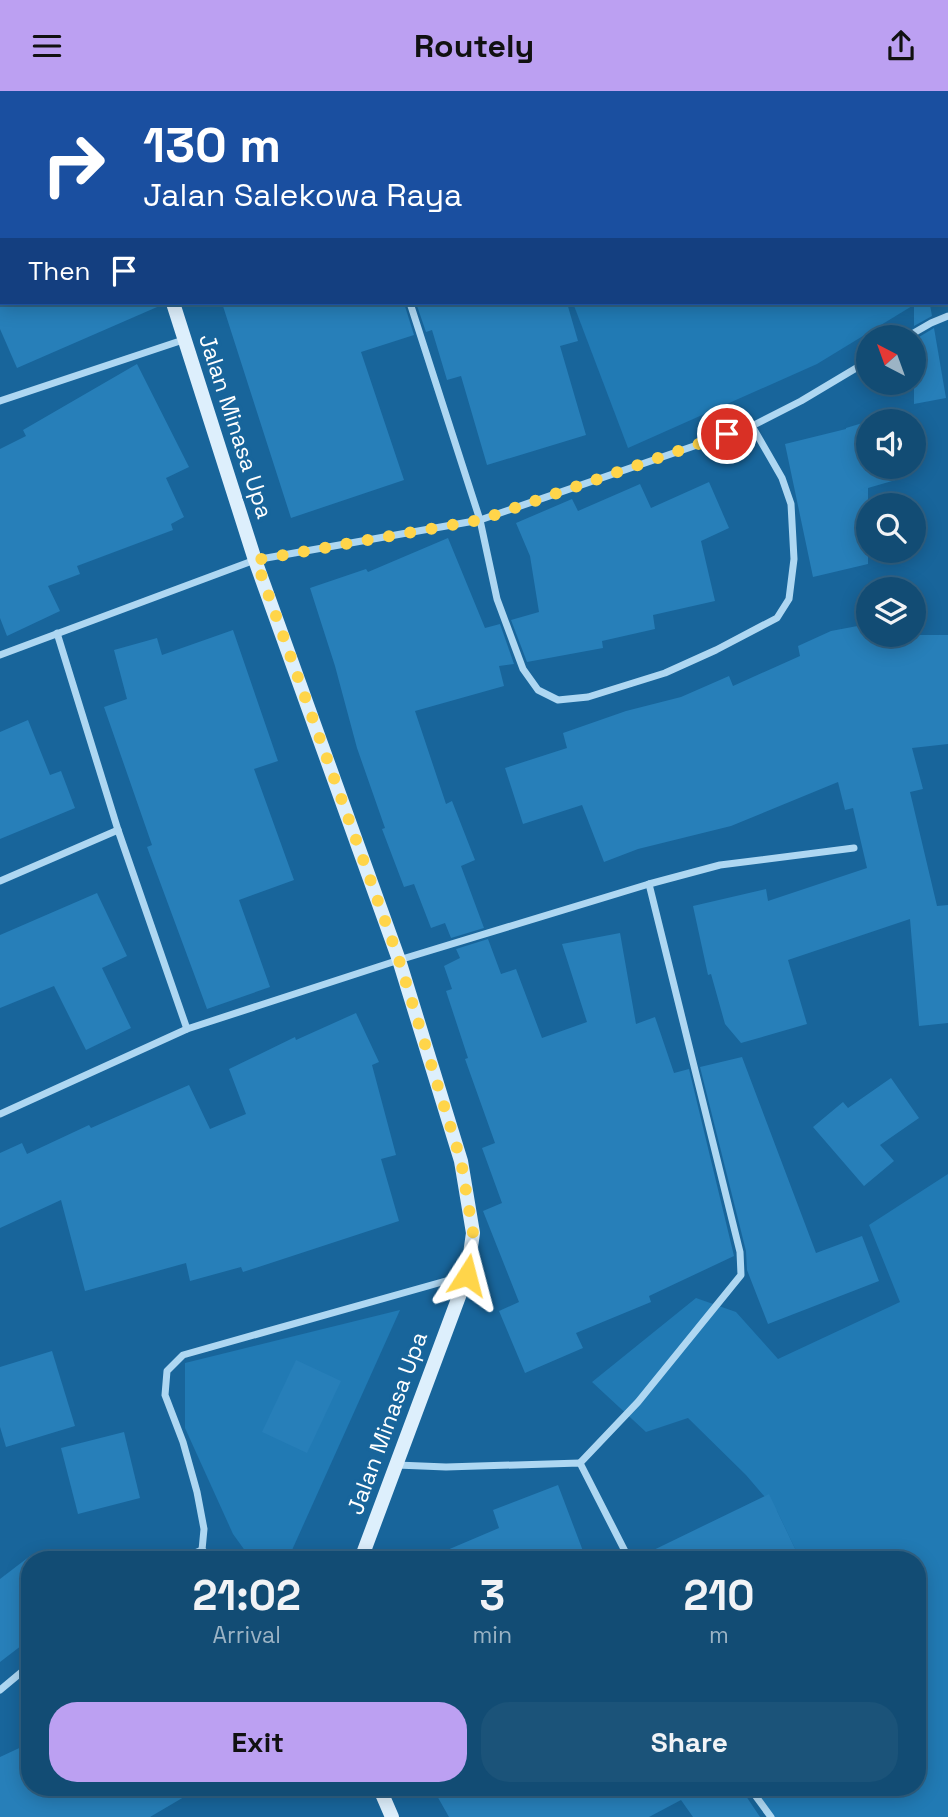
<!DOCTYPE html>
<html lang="en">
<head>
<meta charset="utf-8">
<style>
  :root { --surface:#124c74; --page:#1b5379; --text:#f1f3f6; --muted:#9cb4c5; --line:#316386; --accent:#bca0f2 }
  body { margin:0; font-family:"Space Grotesk",sans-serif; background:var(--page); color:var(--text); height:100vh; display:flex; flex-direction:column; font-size:26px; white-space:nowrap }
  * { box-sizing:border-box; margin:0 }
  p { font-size:23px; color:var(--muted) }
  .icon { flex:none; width:38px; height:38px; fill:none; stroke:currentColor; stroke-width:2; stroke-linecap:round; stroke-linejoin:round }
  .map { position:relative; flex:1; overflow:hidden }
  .drawer { position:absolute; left:21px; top:1460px; width:905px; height:245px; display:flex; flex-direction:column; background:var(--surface); border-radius:28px; box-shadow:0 4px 18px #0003,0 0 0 2px var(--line) }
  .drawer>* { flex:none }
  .hud { position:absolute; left:0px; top:0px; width:948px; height:214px; box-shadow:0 4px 18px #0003,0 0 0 2px var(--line); background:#1a4fa0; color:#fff; overflow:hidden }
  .needle { width:46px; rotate:319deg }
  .fabs { position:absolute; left:856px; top:234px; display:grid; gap:14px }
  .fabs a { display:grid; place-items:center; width:70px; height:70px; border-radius:50%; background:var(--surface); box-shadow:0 4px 18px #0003,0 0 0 2px var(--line); font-size:35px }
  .pin { position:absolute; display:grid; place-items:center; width:60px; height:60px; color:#fff; margin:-30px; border:4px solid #fff; border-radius:50%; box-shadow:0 2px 7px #0007 }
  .me { position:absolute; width:77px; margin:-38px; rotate:9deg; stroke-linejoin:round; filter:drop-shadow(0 0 5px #0008) }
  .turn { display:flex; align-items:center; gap:24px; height:147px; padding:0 28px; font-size:32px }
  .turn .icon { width:91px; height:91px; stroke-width:2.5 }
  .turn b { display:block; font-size:49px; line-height:60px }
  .then { display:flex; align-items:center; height:66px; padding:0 28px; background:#0003; gap:14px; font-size:26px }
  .eta { display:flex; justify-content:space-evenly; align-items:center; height:119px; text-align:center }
  .eta b { font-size:42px; font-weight:700; line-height:49px }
  .action { display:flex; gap:14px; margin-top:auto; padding:14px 28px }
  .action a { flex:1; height:80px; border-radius:28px; background:var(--accent); color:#111; font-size:28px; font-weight:700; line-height:80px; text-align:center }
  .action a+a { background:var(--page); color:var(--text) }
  header { display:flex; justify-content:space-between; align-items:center; height:91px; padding:0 28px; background:var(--accent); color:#111; font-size:32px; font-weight:700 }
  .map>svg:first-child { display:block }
  .green { fill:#217ab4 }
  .building { fill:#277fb9 }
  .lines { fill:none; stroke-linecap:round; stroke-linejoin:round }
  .street { stroke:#aed7f2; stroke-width:7 }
  .secondary { stroke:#ddeffc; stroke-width:14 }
  .route { stroke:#ffd54a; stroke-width:12; stroke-dasharray:0 21.6 }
  .labels { text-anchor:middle; stroke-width:7; stroke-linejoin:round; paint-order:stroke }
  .street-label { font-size:23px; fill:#fff; stroke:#18659b }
</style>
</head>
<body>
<header><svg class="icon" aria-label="menu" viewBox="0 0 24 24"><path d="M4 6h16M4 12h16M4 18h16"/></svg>Routely<svg class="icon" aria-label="share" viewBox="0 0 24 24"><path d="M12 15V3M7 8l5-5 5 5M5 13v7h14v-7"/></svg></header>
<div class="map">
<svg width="948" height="1726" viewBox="0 0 948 1726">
  <rect width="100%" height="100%" fill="#18659b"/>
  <g class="green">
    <path d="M494,0H948V193L947,2Z"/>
    <path d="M573,212H917L817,273L628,357Z"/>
    <path d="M948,1083V1726H769L756,1696H917V1468H800L777,1420L746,1384L688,1327L646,1341L592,1291L696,1207L736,1221L778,1268L900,1211L869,1134Z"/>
    <path d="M400,1219L288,1468H251L233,1443L185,1337V1272Z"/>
  </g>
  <g class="building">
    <path d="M0,212H164V213L17,277L0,238Z"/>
    <path d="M222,212H404L414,244L361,261L404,389L291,427Z"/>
    <path d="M416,212H567L578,250L560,255L586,344L487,374L461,285L447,289L432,239L426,241Z"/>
    <path d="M930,214L932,225L914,235V215Z"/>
    <path d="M934,237L946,307L914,313V249Z"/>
    <path d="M137,273L189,376L166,387L184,426L171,433L173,439L77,475L80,483L48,495L60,520L7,545L0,527V358L26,345L23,339Z"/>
    <path d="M889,324L891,331H868V376H904L906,386L868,397V473L813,486L785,353L846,338V337Z"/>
    <path d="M709,391L729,437L701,450L715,510L653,524L655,538L602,550L603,557L527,571L511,529L539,521L530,465L516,432L572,408L578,420L640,393L651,417Z"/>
    <path d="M448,447L485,537L500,533L514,573L499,575L504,595L415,620L446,713L452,710L475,769L461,775L484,837L451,847L445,832L431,837L414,793L404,796L382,738L385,737L357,657L335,575L310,497L366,478L368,481Z"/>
    <path d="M868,533V544H948V653L912,657L923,698L910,701L937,815L948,814V932L919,935L910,828L788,869L807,933L741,952L725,933L711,883L708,884L693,815L766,798L768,810L867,777L853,717L845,719L838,691L731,735L638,758L604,771L582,714L523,733L505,677L567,657L563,642L626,620L681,606L729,585L733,595L800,565L798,555L831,540Z"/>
    <path d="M233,539L278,670L254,678L294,789L239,809L270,896L207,918L147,756L152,754L104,616L127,608L114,559L157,547L162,564Z"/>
    <path d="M28,629L50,684L61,680L75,717L0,748V641Z"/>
    <path d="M97,802L127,865L102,877L131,937L86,959L54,895L0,917V844Z"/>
    <path d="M620,842L636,933L655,926L674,982L689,978L734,1165L649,1205L651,1211L576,1242L583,1257L525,1282L499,1220L519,1211L483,1120L502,1112L482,1057L495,1052L465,968L468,967L446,900L452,898L444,875L460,867L456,858L488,848L501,883L516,878L542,947L587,931L562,853Z"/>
    <path d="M356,922L379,971L372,974L396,1064L381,1068L399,1130L243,1181L241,1176L190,1190L186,1172L85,1200L61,1109L0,1137V1062L22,1052L27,1063L89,1034L91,1037L189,994L210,1038L246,1023L229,978L295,946L296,949Z"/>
    <path d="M742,966L816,1162L862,1145L879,1190L768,1233L747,1179L746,1160L700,976Z"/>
    <path d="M891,987L919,1027L880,1054L894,1070L864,1095L813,1036L843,1011L848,1017Z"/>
    <path d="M52,1260L75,1335L6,1356L0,1336V1276Z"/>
    <path d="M296,1269L341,1290L307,1362L262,1341Z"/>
    <path d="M124,1341L140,1407L78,1423L61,1357Z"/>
    <path d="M558,1394L586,1468H426L499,1437L493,1419Z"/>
    <path d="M769,1403L800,1468H635Z"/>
    <path d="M30,1465V1548L0,1571V1488Z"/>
    <path d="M30,1652V1696H201L150,1726H0V1666Z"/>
    <path d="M432,1696H740L760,1726H693L681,1709L649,1726H449Z"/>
  </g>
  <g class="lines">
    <g class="street">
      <path d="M342,0L343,2"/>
      <path d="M0,78L2,77"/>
      <path d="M410,212L480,429L497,508L523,578L538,599L558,609L588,606L665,582L716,559L777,527L789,508L794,468L791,413L782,387L752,335"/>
      <path d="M905,247L931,232L948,225"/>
      <path d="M0,310L183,249"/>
      <path d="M57,542L118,739L187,938L399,869L649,793L720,774L854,757"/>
      <path d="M0,564L255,469L480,429L752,335L801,310L868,270"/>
      <path d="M0,790L118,739"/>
      <path d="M0,1023L187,938"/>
      <path d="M580,1372L638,1311L741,1184L740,1161L649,793"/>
      <path d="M397,1374L446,1376L580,1372L629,1468"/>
      <path d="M202,1459L204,1438L197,1401L183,1351L165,1304L167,1280L183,1264L467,1184"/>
      <path d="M181,1468L202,1459L214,1468"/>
      <path d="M0,1599L30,1574"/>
      <path d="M749,1696L771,1726"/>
    </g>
    <g class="secondary">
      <path d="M111,0V2"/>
      <path d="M173,212L255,469L399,869L461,1070L473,1142L467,1184L361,1468"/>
      <path d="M379,1696L392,1726"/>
    </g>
  </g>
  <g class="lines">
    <path class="route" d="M467,1184L473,1142L461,1070L399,869L256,469L480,429L727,343"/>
  </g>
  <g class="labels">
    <g class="street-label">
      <text transform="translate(236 335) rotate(72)" y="8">Jalan Minasa Upa</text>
      <text transform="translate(387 1332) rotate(-70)" y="8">Jalan Minasa Upa</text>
    </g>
  </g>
</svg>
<div class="fabs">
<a><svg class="needle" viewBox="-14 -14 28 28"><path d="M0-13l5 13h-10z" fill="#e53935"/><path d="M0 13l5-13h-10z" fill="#9cb4c5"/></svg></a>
<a><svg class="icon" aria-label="sound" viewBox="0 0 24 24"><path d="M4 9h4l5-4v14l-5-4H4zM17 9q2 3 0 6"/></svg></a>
<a><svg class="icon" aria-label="search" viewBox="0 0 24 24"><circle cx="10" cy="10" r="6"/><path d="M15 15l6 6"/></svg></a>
<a><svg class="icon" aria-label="layers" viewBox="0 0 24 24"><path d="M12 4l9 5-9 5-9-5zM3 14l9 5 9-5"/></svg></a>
</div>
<div class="pin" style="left:727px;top:343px;background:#d93025"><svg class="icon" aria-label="arrive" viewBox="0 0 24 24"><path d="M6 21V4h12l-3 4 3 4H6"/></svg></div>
<svg class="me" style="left:467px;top:1184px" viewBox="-20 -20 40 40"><path d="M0-17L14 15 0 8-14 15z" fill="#ffd54a" stroke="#fff" stroke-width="4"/></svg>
<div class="hud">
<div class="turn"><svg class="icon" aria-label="right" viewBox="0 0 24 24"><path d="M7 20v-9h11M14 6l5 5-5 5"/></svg><div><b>130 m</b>Jalan Salekowa Raya</div></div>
<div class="then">Then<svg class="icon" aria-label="arrive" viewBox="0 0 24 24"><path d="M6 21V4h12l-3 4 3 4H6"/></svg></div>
</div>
<section class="drawer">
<div class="eta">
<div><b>21:02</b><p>Arrival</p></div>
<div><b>3</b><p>min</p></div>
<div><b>210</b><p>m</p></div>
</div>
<div class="action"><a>Exit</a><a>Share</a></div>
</section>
</div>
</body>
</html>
